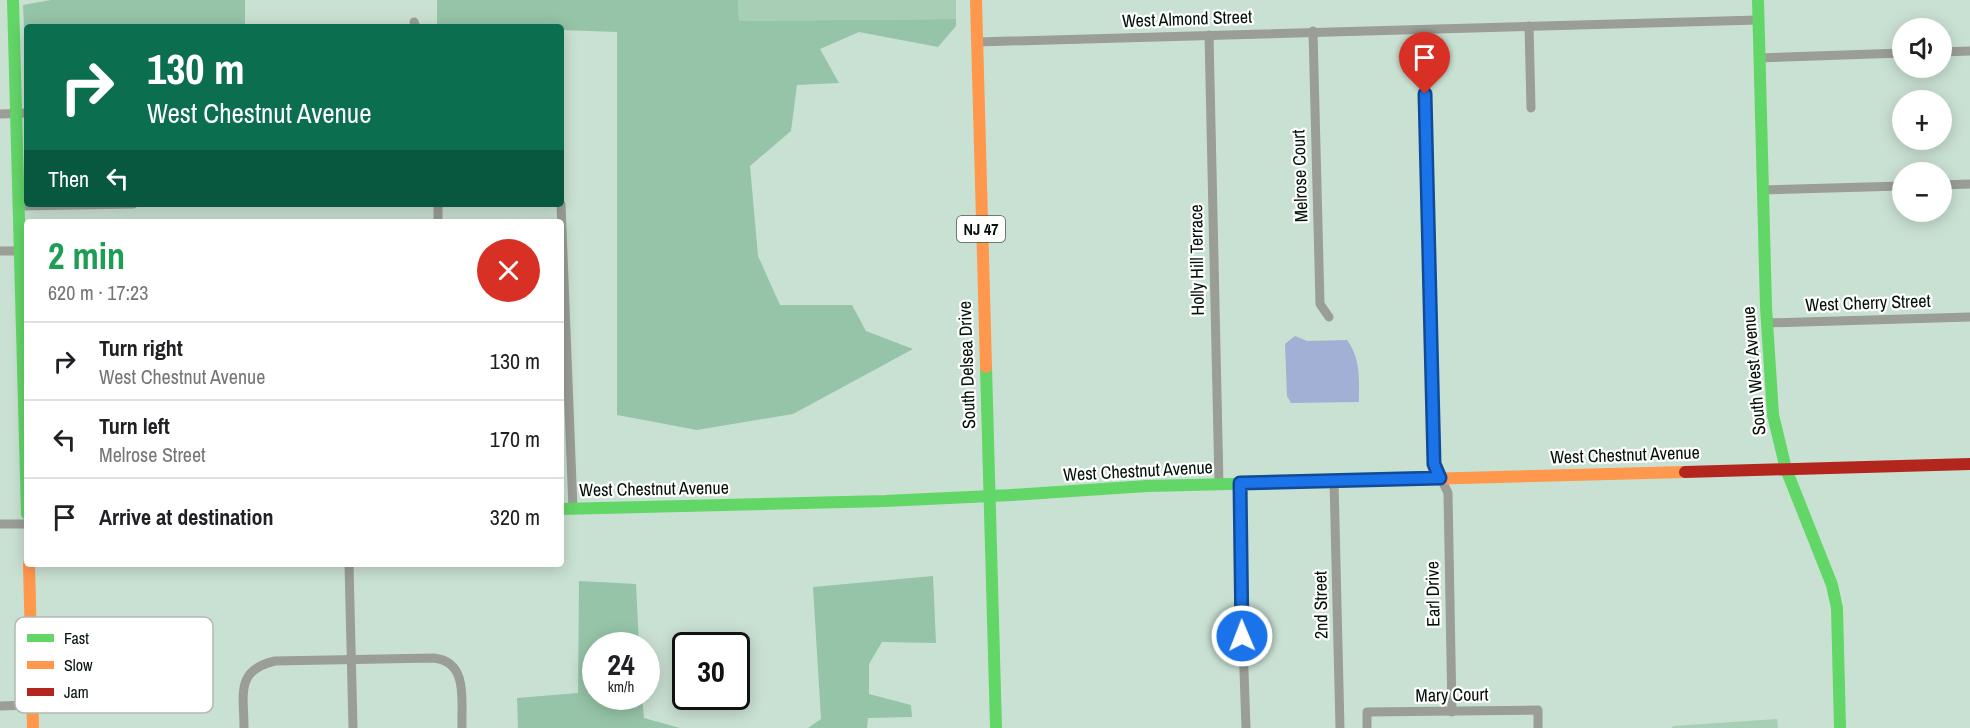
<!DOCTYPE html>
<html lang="en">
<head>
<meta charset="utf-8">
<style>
  :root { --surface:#fff; --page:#f2f2f2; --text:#202124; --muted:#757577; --line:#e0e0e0 }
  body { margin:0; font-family:"Archivo Narrow",sans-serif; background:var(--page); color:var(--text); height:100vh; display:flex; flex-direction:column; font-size:22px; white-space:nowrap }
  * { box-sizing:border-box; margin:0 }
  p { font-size:20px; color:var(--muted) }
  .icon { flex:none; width:33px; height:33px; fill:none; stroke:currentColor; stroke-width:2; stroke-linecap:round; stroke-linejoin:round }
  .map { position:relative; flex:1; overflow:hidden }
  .panel { position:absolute; left:24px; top:219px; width:540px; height:348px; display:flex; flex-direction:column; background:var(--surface); border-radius:6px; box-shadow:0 3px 15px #0003 }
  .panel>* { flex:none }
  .top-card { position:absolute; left:24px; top:24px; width:540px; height:183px; border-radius:6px; box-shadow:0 3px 15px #0003; background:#0b6e4f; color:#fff; overflow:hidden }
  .controls { position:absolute; left:1892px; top:18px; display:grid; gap:12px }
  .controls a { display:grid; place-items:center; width:60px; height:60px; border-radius:50%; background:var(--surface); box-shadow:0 3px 15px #0003; font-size:30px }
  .speed { position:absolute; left:582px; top:632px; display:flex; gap:12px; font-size:30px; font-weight:700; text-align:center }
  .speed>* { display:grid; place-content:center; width:78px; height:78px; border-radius:50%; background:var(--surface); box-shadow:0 3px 15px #0003; line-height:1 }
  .speed small { font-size:15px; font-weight:400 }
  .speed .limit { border:3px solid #111; border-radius:9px; background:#fff; color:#111 }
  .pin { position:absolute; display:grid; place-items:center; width:51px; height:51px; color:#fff; margin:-62px -26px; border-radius:50% 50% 50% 0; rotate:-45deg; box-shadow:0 0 6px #0007 }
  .pin .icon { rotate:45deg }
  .me { position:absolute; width:66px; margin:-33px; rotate:359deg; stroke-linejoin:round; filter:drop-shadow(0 0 4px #0008) }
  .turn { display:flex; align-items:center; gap:21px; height:126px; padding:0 24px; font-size:27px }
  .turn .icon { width:78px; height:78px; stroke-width:2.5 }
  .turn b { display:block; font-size:42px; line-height:51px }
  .then { display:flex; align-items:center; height:57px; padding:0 24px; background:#0003; gap:12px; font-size:22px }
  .round { display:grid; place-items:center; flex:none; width:63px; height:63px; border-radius:32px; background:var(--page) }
  .headline { display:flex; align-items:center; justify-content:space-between; height:102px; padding:0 24px }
  h1 { font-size:36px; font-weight:700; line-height:45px; color:#1e9e55 }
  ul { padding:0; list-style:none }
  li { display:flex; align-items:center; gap:18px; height:78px; padding:0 24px; border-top:2px solid var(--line) }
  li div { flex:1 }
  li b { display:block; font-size:22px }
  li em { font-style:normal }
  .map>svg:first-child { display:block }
  .green { fill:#a9ceb6 }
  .forest { fill:#96c4a8 }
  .water { fill:#a2b0d6 }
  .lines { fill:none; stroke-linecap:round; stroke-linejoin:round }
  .street { stroke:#9b9d97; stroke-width:9 }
  .fast { stroke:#63d668; stroke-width:12 }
  .slow { stroke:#ff974d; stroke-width:12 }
  .jam { stroke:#b3261e; stroke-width:12 }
  .route-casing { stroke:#114b97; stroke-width:15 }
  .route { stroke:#1a73e8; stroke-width:10 }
  .labels { text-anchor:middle; stroke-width:4.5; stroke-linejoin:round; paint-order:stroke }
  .shield { fill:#fff; stroke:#4f5852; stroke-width:1.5 }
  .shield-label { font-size:16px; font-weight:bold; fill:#031108 }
  .street-label { font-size:18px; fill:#031108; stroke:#fff }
  .key { fill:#fff; stroke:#b3b8b5; stroke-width:1.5 }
  .key-label { font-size:16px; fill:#031108 }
</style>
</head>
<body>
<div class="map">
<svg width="1970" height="728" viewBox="0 0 1970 728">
  <rect width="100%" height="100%" fill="#c9e1d2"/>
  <g class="green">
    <path d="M738,0H956V19L739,21Z"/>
    <path d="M1777,719L1778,728H1672L1673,726Z"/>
  </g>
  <g class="forest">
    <path d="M51,0H245V27H27V69H26L23,5Z"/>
    <path d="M437,0H738L739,21L956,19V26L938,47L859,32L820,49L839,83L797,85L791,131L750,166L758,256L780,305H852L866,331L913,349L793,414L697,430L617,415V32L561,30V27H437Z"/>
    <path d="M933,576L936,643L882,642L869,664V694L911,705L912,717L868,718L867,728H808L821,719L813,587Z"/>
    <path d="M579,581L636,584L639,645H596V696H642L644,718L680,728H518L517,698L578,693Z"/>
  </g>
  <path class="water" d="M1295,336L1307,341L1347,340C1361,359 1359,380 1359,402L1291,403L1287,396L1285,344Z"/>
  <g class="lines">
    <g class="street">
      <path d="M414,22L416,27"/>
      <path d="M1529,26L1531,108"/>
      <path d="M1423,30L1434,464L1448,493L1452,712"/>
      <path d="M1313,31L1320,304L1329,317"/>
      <path d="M1209,35L1219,484"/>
      <path d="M977,42L1758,20"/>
      <path d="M1941,52L1970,51"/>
      <path d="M1759,58L1902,53"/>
      <path d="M0,114L27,113"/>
      <path d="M1941,185L1970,184"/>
      <path d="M1763,190L1902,186"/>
      <path d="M438,204V222"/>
      <path d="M561,204L573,509"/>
      <path d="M19,206L133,204"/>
      <path d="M0,251H20"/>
      <path d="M1767,323L1970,317"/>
      <path d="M1334,481L1340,728"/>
      <path d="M1240,483V558L1246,728"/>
      <path d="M0,524H27"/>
      <path d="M349,564L353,728"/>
      <path d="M0,706L32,705"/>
      <path d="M244,728C244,695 235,670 275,661L434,658C469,662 461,701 462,728"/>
      <path d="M1367,728V712L1538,710V728"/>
    </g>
    <g class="fast">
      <path d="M13,0L27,514"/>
      <path d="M1758,0L1766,307L1773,415L1786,469L1832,585L1837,608L1840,728"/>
      <path d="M986,367L996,728"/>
      <path d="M561,509L885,501L1012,495L1147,486L1275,483"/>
    </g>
    <g class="slow">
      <path d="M976,0L986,367"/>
      <path d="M1275,483L1685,472"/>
      <path d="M29,564L33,728"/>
    </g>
    <path class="jam" d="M1685,472L1970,464"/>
  </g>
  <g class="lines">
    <g class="route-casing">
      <path id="route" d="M1242,636L1240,483L1440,478L1434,464L1425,94"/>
    </g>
    <use href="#route" class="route"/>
  </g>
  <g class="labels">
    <rect class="shield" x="957" y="216" width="48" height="26" rx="4.5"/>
    <g class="shield-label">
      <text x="981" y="235">NJ 47</text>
    </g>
    <g class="street-label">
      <text transform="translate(1187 19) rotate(-2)" y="6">West Almond Street</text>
      <text transform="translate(1300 176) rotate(-92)" y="6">Melrose Court</text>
      <text transform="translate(1197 260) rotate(-91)" y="6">Holly Hill Terrace</text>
      <text transform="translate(1868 303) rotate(-2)" y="6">West Cherry Street</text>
      <text transform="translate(967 365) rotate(-92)" y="6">South Delsea Drive</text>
      <text transform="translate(1754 371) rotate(-95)" y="6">South West Avenue</text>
      <text transform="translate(1625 455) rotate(-2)" y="6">West Chestnut Avenue</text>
      <text transform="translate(1138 471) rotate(-3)" y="6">West Chestnut Avenue</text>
      <text transform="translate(654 489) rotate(-1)" y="6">West Chestnut Avenue</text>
      <text transform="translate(1433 594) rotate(-91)" y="6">Earl Drive</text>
      <text transform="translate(1321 605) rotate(-91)" y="6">2nd Street</text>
      <text transform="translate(1452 695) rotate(-1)" y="6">Mary Court</text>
    </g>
  </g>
  <rect x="15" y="617" width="198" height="96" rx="9" class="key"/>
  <rect x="27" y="634" width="27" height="8" fill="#63d668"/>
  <rect x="27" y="661" width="27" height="8" fill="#ff974d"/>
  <rect x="27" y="688" width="27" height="8" fill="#b3261e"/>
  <g class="key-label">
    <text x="64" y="644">Fast</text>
    <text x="64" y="671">Slow</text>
    <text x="64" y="698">Jam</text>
  </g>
</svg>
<div class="controls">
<a><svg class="icon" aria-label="sound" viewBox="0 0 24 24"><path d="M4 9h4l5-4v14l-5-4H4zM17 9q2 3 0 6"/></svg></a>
<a>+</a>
<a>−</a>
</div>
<div class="speed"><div>24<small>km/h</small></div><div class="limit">30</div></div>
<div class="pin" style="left:1425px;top:94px;background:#d93025"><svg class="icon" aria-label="arrive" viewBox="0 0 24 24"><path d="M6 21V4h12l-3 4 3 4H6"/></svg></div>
<svg class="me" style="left:1242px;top:636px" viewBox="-20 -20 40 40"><circle r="17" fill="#1a73e8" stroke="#fff" stroke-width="3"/><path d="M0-11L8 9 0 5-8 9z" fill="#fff"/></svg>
<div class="top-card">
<div class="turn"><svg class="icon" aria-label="right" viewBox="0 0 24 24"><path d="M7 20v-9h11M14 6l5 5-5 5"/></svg><div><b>130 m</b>West Chestnut Avenue</div></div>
<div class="then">Then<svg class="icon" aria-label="left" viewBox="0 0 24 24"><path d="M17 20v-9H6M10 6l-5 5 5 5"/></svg></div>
</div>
<section class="panel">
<div class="headline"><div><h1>2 min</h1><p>620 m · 17:23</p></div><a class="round" style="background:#d93025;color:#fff"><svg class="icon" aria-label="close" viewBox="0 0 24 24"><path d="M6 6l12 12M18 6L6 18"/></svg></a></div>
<ul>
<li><svg class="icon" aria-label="right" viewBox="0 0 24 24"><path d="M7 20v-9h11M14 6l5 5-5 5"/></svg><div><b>Turn right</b><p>West Chestnut Avenue</p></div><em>130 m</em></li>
<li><svg class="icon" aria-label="left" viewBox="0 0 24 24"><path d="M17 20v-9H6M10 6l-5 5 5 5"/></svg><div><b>Turn left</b><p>Melrose Street</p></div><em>170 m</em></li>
<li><svg class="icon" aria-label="arrive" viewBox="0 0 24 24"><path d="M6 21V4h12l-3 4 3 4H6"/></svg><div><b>Arrive at destination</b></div><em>320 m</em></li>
</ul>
</section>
</div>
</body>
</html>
